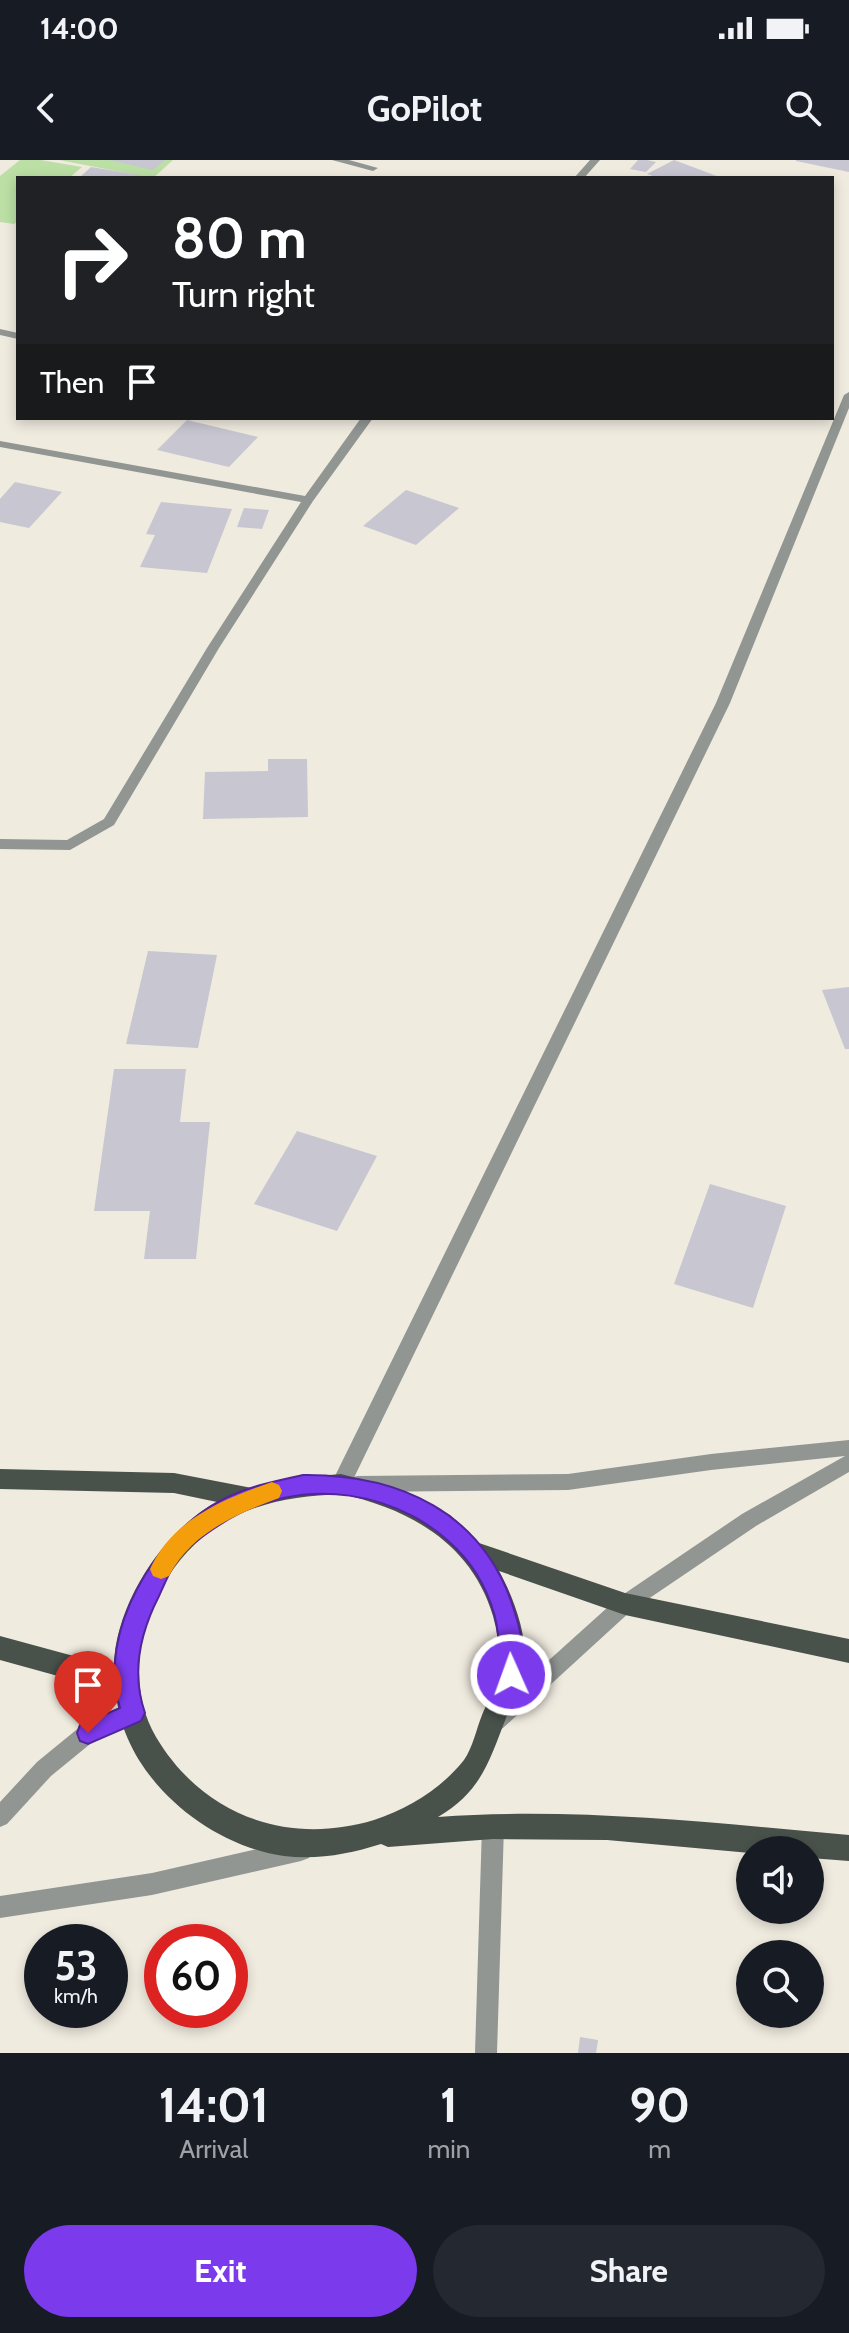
<!DOCTYPE html>
<html lang="en">
<head>
<meta charset="utf-8">
<style>
  :root { --surface:#171b24; --page:#242831; --text:#f1f3f6; --muted:#9ea1a6; --accent:#7c3aed }
  body { margin:0; font-family:Cabin,sans-serif; background:var(--page); color:var(--text); height:100vh; display:flex; flex-direction:column; font-size:30px; white-space:nowrap }
  * { box-sizing:border-box; margin:0 }
  p { font-size:26px; color:var(--muted) }
  .icon { flex:none; width:44px; height:44px; fill:none; stroke:currentColor; stroke-width:2; stroke-linecap:round; stroke-linejoin:round }
  .map { position:relative; height:1893px; overflow:hidden }
  .side { display:flex; flex-direction:column; background:var(--surface); flex:1 }
  .side>* { flex:none }
  .top-card { position:absolute; left:16px; top:16px; width:818px; height:244px; border-radius:0px; box-shadow:0 4px 12px #0003; background:#202124; color:#fff; overflow:hidden }
  .fabs { position:absolute; left:736px; top:1676px; display:grid; gap:16px }
  .fabs a { display:grid; place-items:center; width:88px; height:88px; border-radius:50%; background:var(--surface); box-shadow:0 4px 12px #0003; font-size:40px }
  .speed { position:absolute; left:24px; top:1764px; display:flex; gap:16px; font-size:40px; font-weight:700; text-align:center }
  .speed>* { display:grid; place-content:center; width:104px; height:104px; border-radius:50%; background:var(--surface); box-shadow:0 4px 12px #0003; line-height:1 }
  .speed small { font-size:20px; font-weight:400 }
  .speed .limit { border:12px solid #d22; background:#fff; color:#111 }
  .pin { position:absolute; display:grid; place-items:center; width:68px; height:68px; color:#fff; margin:-82px -34px; border-radius:50% 50% 50% 0; rotate:-45deg; box-shadow:0 0 8px #0007 }
  .pin .icon { rotate:45deg }
  .me { position:absolute; width:88px; margin:-44px; rotate:358deg; stroke-linejoin:round; filter:drop-shadow(0 0 6px #0008) }
  .turn { display:flex; align-items:center; gap:28px; height:168px; padding:0 24px; font-size:36px }
  .turn .icon { width:104px; height:104px; stroke-width:2.5 }
  .turn b { display:block; font-size:56px; line-height:68px }
  .then { display:flex; align-items:center; height:76px; padding:0 24px; background:#0003; gap:16px; font-size:30px }
  .eta { display:flex; justify-content:space-evenly; align-items:center; height:136px; text-align:center }
  .eta b { font-size:48px; font-weight:700; line-height:56px }
  .action { display:flex; gap:16px; margin-top:auto; padding:16px 24px }
  .action a { flex:1; height:92px; border-radius:48px; background:var(--accent); color:#fff; font-size:32px; font-weight:700; line-height:92px; text-align:center }
  .action a+a { background:var(--page); color:var(--text) }
  .status { display:flex; justify-content:space-between; align-items:center; height:56px; padding:0 40px; background:var(--surface); direction:ltr }
  .status svg { height:22px; fill:currentColor }
  header { display:flex; justify-content:space-between; align-items:center; height:104px; padding:0 24px; background:var(--surface); font-size:36px; font-weight:700 }
  .map>svg:first-child { display:block }
  .green { fill:#bbdfa4 }
  .building { fill:#c7c6d1 }
  .lines { fill:none; stroke-linecap:round; stroke-linejoin:round }
  .service { fill:#919693; fill-rule:evenodd }
  .minor { fill:#919693; fill-rule:evenodd }
  .tertiary { fill:#919693; fill-rule:evenodd }
  .primary { fill:#49514b; fill-rule:evenodd }
  .route { fill:#7c3aed; stroke:#51269a; stroke-width:2 }
  .slow { fill:#f59e0b }
</style>
</head>
<body>
<div class="status"><b>14:00</b><svg viewBox="0 0 49 12"><path d="M0 12V9h3v3zM5 12V6h3v6zM10 12V3h3v9zM15 12V0h3v12zM26 1h20v11H26zM47 4h2v5h-2z"/></svg></div>
<header><svg class="icon" aria-label="back" viewBox="0 0 24 24"><path d="M15 5l-7 7 7 7"/></svg>GoPilot<svg class="icon" aria-label="search" viewBox="0 0 24 24"><circle cx="10" cy="10" r="6"/><path d="M15 15l6 6"/></svg></header>
<div class="map">
<svg width="849" height="1893" viewBox="0 0 849 1893">
  <rect width="100%" height="100%" fill="#f0ebdf"/>
  <g class="green">
    <path d="M20,0H41L82,7L69,18H18V61L14,64L0,62V16Z"/>
    <path d="M59,0H173L153,18Z"/>
  </g>
  <g class="building">
    <path d="M110,0H165L153,10Z"/>
    <path d="M638,0H647L656,2L646,12L630,9Z"/>
    <path d="M674,0L722,18H658L647,14Z"/>
    <path d="M796,0H849V12L796,1Z"/>
    <path d="M91,7L146,16L145,18H79Z"/>
    <path d="M187,260L258,277L229,307L157,290Z"/>
    <path d="M15,322L62,332L29,368L0,362V339Z"/>
    <path d="M406,330L459,348L416,385L363,366Z"/>
    <path d="M161,342L232,349L207,413L140,407L155,375L146,374Z"/>
    <path d="M244,348L269,350L262,369L237,367Z"/>
    <path d="M268,599H307L308,657L203,659L205,612L268,611Z"/>
    <path d="M148,791L217,795L198,888L126,884Z"/>
    <path d="M849,827V889H845L822,830Z"/>
    <path d="M114,909H186L180,962H210L196,1099H144L150,1051H94Z"/>
    <path d="M297,971L377,996L337,1071L254,1044Z"/>
    <path d="M710,1024L786,1046L753,1148L674,1124Z"/>
    <path d="M580,1877L598,1880L596,1893H578Z"/>
  </g>
  <g class="lines">
    <g class="service">
      <path d="M332,0H349L378,8L373,11Z"/>
      <path d="M0,169L18,173V179L0,175Z"/>
      <path d="M849,232V248L730,543L348,1330L341,1332L334,1330L332,1324L334,1318L716,543L844,235Z"/>
    </g>
    <g class="minor">
      <path d="M590,0H600L584,18H574Z"/>
      <path d="M361,258H373L313,341L219,488L114,665L70,690L0,689V679L67,680L104,659L207,488L301,342L0,287V281L305,336Z"/>
      <path d="M493,1655L500,1659L504,1666L497,1893H475L482,1666L486,1659Z"/>
    </g>
    <g class="tertiary">
      <path d="M849,1280V1312L756,1366L632,1450L503,1568L496,1571L489,1568L486,1561L489,1554L618,1438L742,1354L845,1296L711,1310L568,1330L357,1332L350,1330L348,1324L350,1318L357,1316L568,1314L711,1294Z"/>
      <path d="M133,1543L140,1546L143,1553L140,1560L95,1580L51,1616L7,1664L0,1667V1642L37,1602L81,1566Z"/>
      <path d="M301,1679L309,1682L312,1690L309,1698L301,1701L152,1735L0,1758V1736L152,1713Z"/>
    </g>
    <path class="primary" d="M0,1309L174,1313L252,1328L284,1319L341,1314L395,1328L427,1342L450,1355L479,1383L625,1433L849,1479V1503L625,1455L499,1411C514,1438 527,1474 525,1506C523,1525 513,1540 506,1558C489,1601 482,1631 438,1657C576,1647 712,1663 849,1675V1701L810,1698V1690H750V1693L607,1680L493,1679L388,1687L381,1684C349,1694 318,1700 284,1696C205,1685 122,1614 116,1532L0,1500V1476L114,1507C114,1446 164,1369 217,1342L174,1333L0,1329ZM341,1334C410,1349 472,1384 493,1456C498,1475 502,1496 498,1516C495,1530 487,1542 482,1555C476,1570 473,1587 464,1600C442,1628 408,1649 374,1660C288,1686 203,1656 156,1577C114,1505 155,1402 224,1362C260,1341 300,1336 341,1334Z"/>
  </g>
  <path class="route" d="M303,1315C399,1314 484,1352 514,1450C521,1471 528,1502 519,1523L511,1526L503,1523C496,1508 500,1491 498,1475C496,1449 482,1418 465,1398C405,1328 298,1313 221,1364C205,1374 187,1387 175,1403C169,1413 164,1425 159,1436C140,1473 131,1513 145,1553L141,1561L88,1584L80,1581L77,1573L80,1565L120,1548C96,1473 156,1375 220,1341C246,1327 275,1321 303,1315Z"/>
  <path class="slow" d="M272,1322L279,1325L282,1331L279,1338C236,1354 191,1373 169,1416L161,1419L153,1416L150,1409C173,1359 223,1339 272,1322Z"/>
</svg>
<div class="fabs">
<a><svg class="icon" aria-label="sound" viewBox="0 0 24 24"><path d="M4 9h4l5-4v14l-5-4H4zM17 9q2 3 0 6"/></svg></a>
<a><svg class="icon" aria-label="search" viewBox="0 0 24 24"><circle cx="10" cy="10" r="6"/><path d="M15 15l6 6"/></svg></a>
</div>
<div class="speed"><div>53<small>km/h</small></div><div class="limit">60</div></div>
<div class="pin" style="left:88px;top:1573px;background:#d93025"><svg class="icon" aria-label="arrive" viewBox="0 0 24 24"><path d="M6 21V4h12l-3 4 3 4H6"/></svg></div>
<svg class="me" style="left:511px;top:1515px" viewBox="-20 -20 40 40"><circle r="17" fill="#7c3aed" stroke="#fff" stroke-width="3"/><path d="M0-11L8 9 0 5-8 9z" fill="#fff"/></svg>
<div class="top-card">
<div class="turn"><svg class="icon" aria-label="right" viewBox="0 0 24 24"><path d="M7 20v-9h11M14 6l5 5-5 5"/></svg><div><b>80 m</b>Turn right</div></div>
<div class="then">Then<svg class="icon" aria-label="arrive" viewBox="0 0 24 24"><path d="M6 21V4h12l-3 4 3 4H6"/></svg></div>
</div>
</div>
<section class="side">
<div class="eta">
<div><b>14:01</b><p>Arrival</p></div>
<div><b>1</b><p>min</p></div>
<div><b>90</b><p>m</p></div>
</div>
<div class="action"><a>Exit</a><a>Share</a></div>
</section>
</body>
</html>
